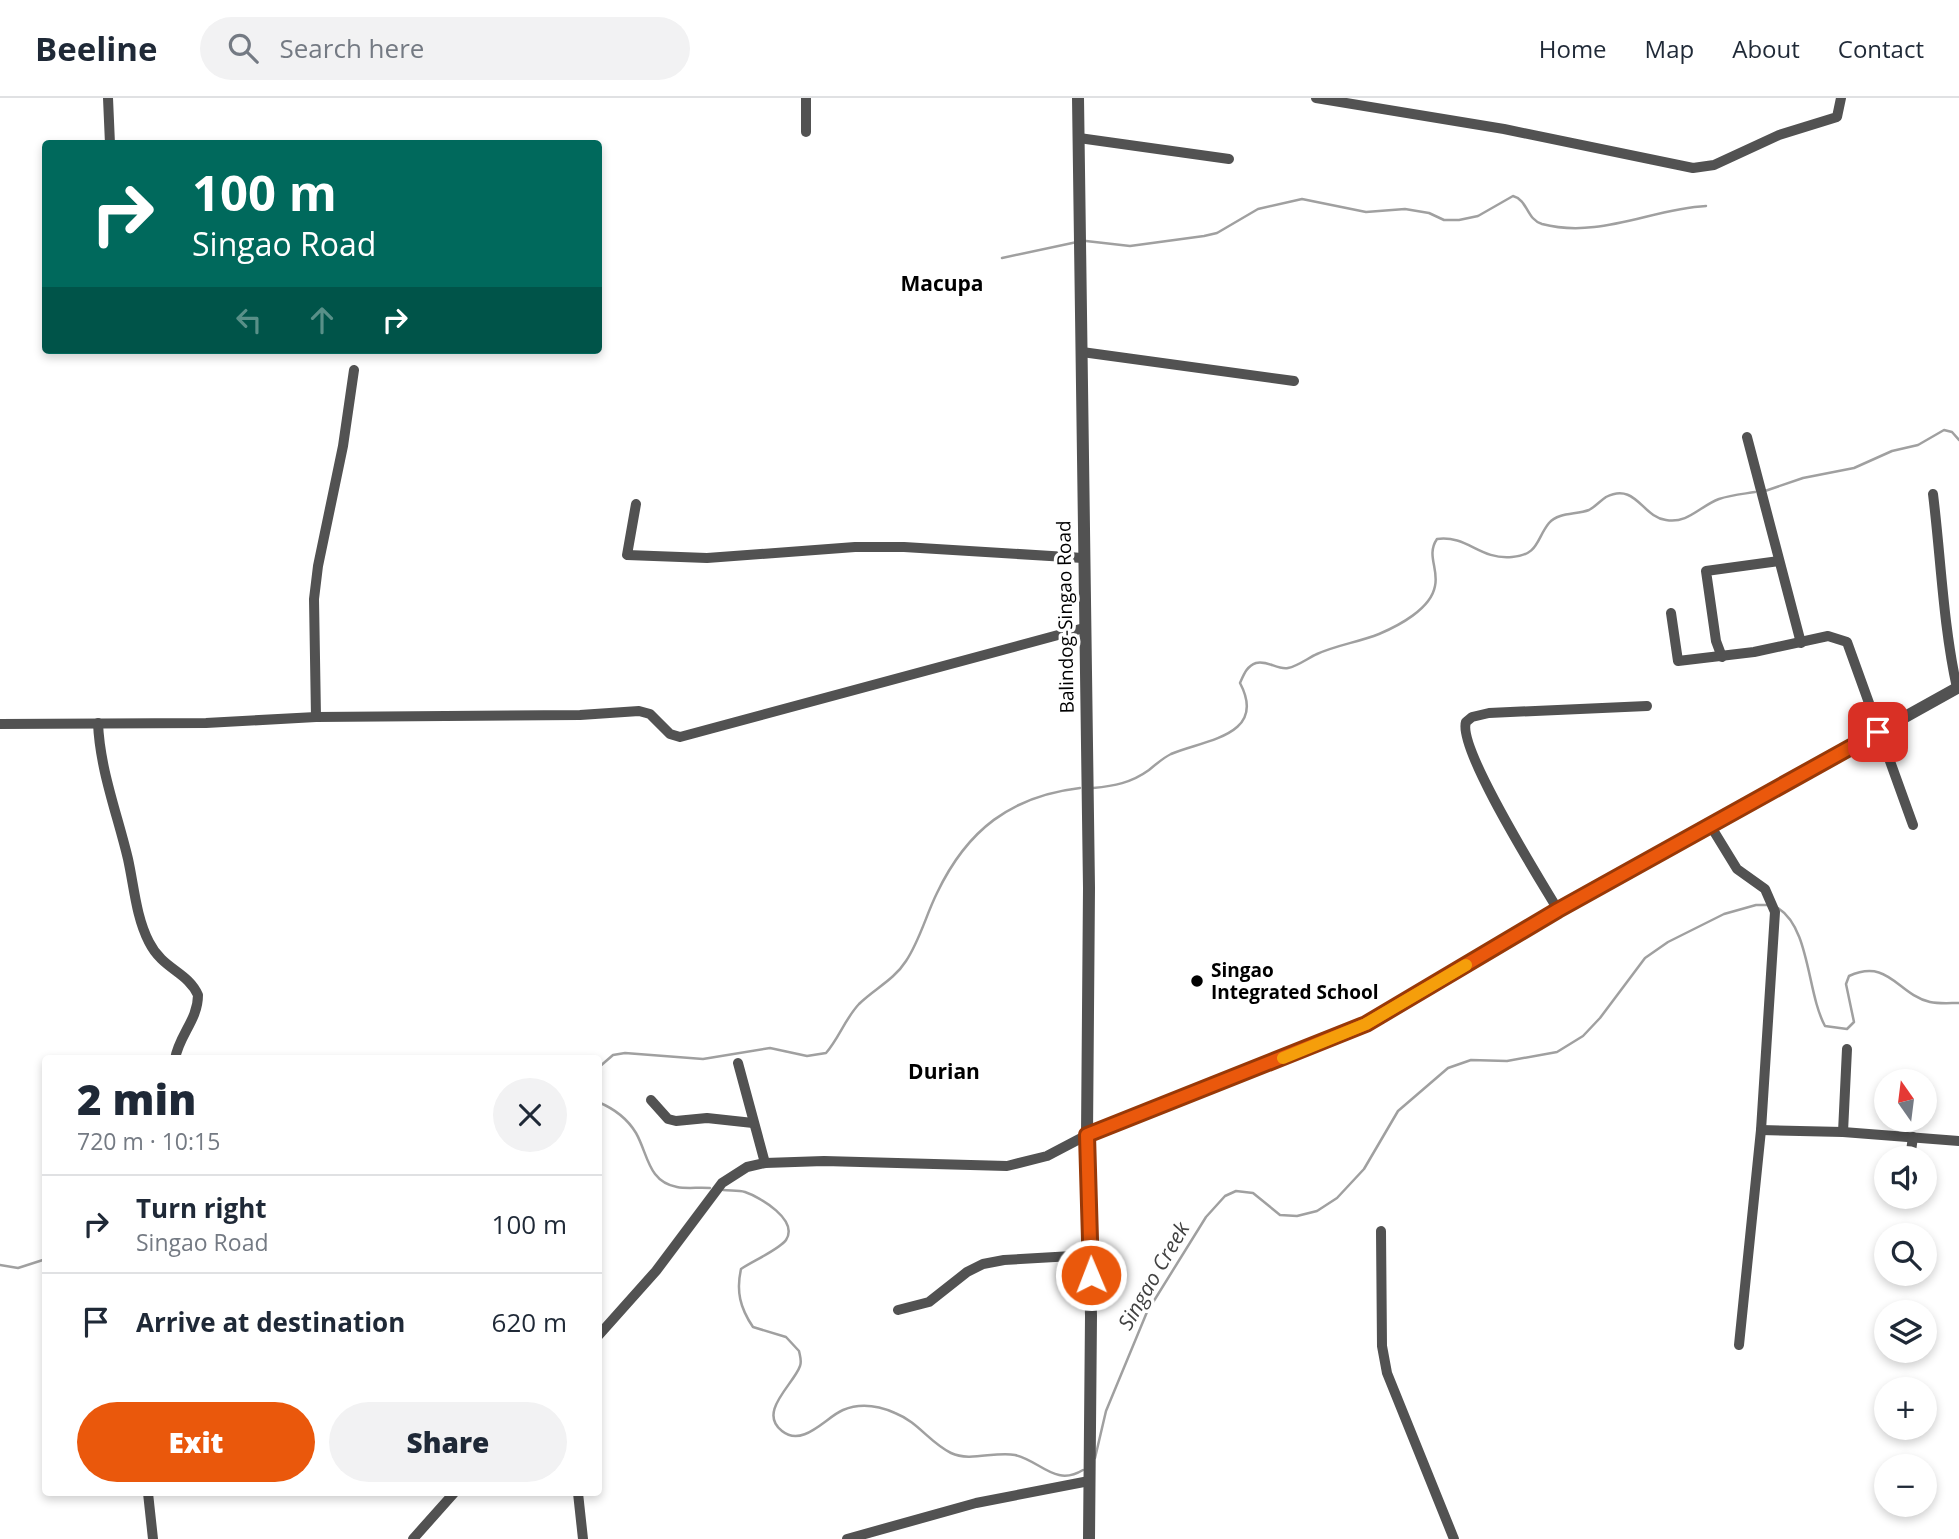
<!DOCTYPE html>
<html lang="en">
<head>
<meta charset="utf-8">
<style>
  :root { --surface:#fff; --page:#f2f2f3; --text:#1f2937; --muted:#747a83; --line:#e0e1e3; --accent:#ea580c }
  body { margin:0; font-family:"Open Sans",sans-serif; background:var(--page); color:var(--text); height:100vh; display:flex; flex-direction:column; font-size:26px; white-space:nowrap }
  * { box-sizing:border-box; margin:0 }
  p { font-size:23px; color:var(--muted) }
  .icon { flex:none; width:38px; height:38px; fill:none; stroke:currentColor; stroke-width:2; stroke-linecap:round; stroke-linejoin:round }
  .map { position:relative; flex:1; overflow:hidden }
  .drawer { position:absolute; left:42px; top:957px; width:560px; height:441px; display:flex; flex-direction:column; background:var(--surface); border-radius:7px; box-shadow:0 4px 10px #0003 }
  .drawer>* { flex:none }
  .top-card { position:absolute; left:42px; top:42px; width:560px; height:214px; border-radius:7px; box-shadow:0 4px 10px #0003; background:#00695c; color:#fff; overflow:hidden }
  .needle { width:46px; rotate:346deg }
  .fabs { position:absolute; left:1874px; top:971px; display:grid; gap:14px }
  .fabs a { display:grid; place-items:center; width:63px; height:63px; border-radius:50%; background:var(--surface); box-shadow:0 4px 10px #0003; font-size:35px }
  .pin { position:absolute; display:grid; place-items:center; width:60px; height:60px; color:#fff; margin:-30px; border-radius:14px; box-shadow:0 4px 10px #0006 }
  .me { position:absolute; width:77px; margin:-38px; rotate:359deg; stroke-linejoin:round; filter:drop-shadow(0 0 5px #0008) }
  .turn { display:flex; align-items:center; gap:24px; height:147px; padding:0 35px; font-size:32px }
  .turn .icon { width:91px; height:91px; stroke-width:2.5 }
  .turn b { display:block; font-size:49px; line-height:60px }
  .lanes { display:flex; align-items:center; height:66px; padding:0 35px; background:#0003; justify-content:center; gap:35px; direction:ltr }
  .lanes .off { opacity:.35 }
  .round { display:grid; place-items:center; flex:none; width:74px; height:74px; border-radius:37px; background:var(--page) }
  .summary { display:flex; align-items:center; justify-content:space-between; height:119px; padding:0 35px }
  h1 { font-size:42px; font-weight:800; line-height:52px }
  .button { display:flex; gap:14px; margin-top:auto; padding:14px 35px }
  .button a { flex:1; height:80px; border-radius:42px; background:var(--accent); color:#fff; font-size:28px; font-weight:800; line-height:80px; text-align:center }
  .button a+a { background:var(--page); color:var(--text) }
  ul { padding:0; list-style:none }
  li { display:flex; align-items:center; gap:21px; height:98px; padding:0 35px; border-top:2px solid var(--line) }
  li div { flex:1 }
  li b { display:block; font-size:26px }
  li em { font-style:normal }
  header { display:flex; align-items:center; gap:42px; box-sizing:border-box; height:98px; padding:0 35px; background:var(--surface); border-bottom:2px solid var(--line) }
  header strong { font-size:33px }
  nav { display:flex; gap:38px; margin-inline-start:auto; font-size:24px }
  .search { width:490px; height:63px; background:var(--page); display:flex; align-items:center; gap:18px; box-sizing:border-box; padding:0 24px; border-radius:38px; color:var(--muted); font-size:26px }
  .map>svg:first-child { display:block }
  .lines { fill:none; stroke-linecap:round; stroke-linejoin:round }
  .stream { stroke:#a0a0a0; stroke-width:2.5 }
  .minor { stroke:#525252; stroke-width:10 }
  .tertiary { stroke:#525252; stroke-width:12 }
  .route-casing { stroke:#983908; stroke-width:18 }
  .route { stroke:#ea580c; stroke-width:12 }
  .slow { stroke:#f59e0b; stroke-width:12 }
  .poi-dot { fill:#000; stroke:#fff; stroke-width:2.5 }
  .labels { text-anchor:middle; stroke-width:7; stroke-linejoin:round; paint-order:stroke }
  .street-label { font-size:19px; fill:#000; stroke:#fff }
  .poi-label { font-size:19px; font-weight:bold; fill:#000; stroke:#fff; text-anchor:start }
  .neighbourhood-label { font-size:21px; font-weight:bold; fill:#000; stroke:#fff }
  .water-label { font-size:21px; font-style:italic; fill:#414141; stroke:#fff }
</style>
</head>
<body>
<header>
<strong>Beeline</strong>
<div class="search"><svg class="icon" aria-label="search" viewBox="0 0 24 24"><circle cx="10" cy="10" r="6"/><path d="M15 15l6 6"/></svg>Search here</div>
<nav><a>Home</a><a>Map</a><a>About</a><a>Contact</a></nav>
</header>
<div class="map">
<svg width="1959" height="1441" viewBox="0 0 1959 1441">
  <rect width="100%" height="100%" fill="#fff"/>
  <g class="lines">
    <g class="stream">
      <path d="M1086,143L1130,148L1204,138L1217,135L1258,111L1302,101L1366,114L1405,111L1429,115L1444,122H1459L1478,118L1513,98C1528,102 1526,121 1542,126C1599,141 1651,111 1706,108"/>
      <path d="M1002,160L1077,144"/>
      <path d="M1765,393L1803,380L1854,370L1892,353L1918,347L1944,332L1952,334L1959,342"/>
      <path d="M1093,690C1114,688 1131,685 1149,672C1156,666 1163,660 1171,656C1204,642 1268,638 1240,585C1244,576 1247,568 1256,565C1268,562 1277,572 1288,570C1298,568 1308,560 1317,556C1337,547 1359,544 1379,536C1398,528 1431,511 1435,488C1439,471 1426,457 1437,441C1468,437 1479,462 1512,459C1539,457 1536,441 1549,425C1559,414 1576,417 1589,412C1595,409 1600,403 1606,399C1636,384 1642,419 1666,422C1688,426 1700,408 1719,401C1731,397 1743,396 1755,394"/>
      <path d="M1778,810C1810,830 1807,895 1825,928L1847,931L1854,924L1846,886L1849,878C1889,860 1897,896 1930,904C1939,906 1950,905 1959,905"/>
      <path d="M598,970L613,957L625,955L703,961L770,950L807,958L826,955C839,940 845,921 859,906C874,891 894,882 906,863C920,842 926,817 937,795C967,732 1011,698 1080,690"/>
      <path d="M598,1004C615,1011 627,1020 636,1035C648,1056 648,1084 677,1089C687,1091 699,1089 710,1090"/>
      <path d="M723,1092C730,1093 738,1092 745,1094C760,1099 799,1122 786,1142C780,1151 751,1164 741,1171C736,1193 740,1210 753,1229L786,1239L799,1253C800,1258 802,1263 800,1268C794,1286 757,1314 782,1333C803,1350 826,1319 843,1312C860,1305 879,1308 895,1315C918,1324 930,1345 951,1355C970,1364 995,1353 1015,1357C1041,1363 1055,1389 1083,1372"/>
      <path d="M0,1167L18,1170L46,1161"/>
      <path d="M1095,1360L1106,1313L1147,1214L1206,1119L1225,1098L1236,1093L1253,1095L1280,1117L1297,1118L1317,1113L1337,1100L1364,1071L1398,1013L1448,970L1471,962L1507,963L1557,954L1583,938L1600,920L1645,860L1668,844L1724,816L1756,807H1768"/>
    </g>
    <g class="minor">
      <path d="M108,0L110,46"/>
      <path d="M806,0V34"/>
      <path d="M1316,0L1504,31L1693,70L1714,67L1779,37L1837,19L1841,0"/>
      <path d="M1079,40L1229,61"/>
      <path d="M1082,254L1294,283"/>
      <path d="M1747,339L1801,545"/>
      <path d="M1933,396C1941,461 1943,526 1957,590"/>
      <path d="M636,406L627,457L707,460L855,449H904L1083,460"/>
      <path d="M1671,515L1678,563L1754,554L1828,538L1847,544L1913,727"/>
      <path d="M1722,559L1716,543L1706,473L1779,463"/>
      <path d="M316,619L314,501L318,468L343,348L354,272"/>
      <path d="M98,625C100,672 117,715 128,761C134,788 136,819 149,844C163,872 187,873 198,897C198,922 179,937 175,961"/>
      <path d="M0,626L206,625L316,619L580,617L639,613L650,616L670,636L680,639L1084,530"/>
      <path d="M1710,727L1737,771L1765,791L1775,814L1761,1032L1739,1247"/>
      <path d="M1558,812C1541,783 1457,650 1466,624L1472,619L1489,615L1647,608"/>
      <path d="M738,965L765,1065"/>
      <path d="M651,1002L668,1021L676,1023L707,1020L753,1025"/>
      <path d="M1761,1032L1843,1034L1959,1043"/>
      <path d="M1843,1034L1847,951"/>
      <path d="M1910,1060L1913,1039"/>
      <path d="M1381,1133L1382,1248L1387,1275L1454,1441"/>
      <path d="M898,1212L929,1204L967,1174L983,1166L1004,1162L1090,1157"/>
      <path d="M598,1238L656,1173L722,1085L747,1069L765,1065L824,1063L1007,1068L1047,1058L1087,1037"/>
      <path d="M148,1395L153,1441"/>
      <path d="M578,1395L583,1441"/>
      <path d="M413,1441L454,1395"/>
      <path d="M847,1441L976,1405L1089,1383"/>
    </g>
    <g class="tertiary">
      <path d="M1078,0L1089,790L1087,1037L1091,1218L1089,1441"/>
      <path d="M1087,1037L1366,926L1558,812L1959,589"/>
    </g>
  </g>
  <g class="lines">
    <g class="route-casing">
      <path id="route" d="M1091,1177L1087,1037L1366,926L1558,812L1878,634"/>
    </g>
    <use href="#route" class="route"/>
    <path class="slow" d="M1283,960L1366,926L1466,867"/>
  </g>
  <circle class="poi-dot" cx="1197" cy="883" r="7"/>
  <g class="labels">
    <g class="street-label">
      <text transform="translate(1065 519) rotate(-91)" y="7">Balindog-Singao Road</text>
    </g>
    <g class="poi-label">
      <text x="1211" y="879">Singao<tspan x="1211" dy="22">Integrated School</tspan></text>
    </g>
    <g class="neighbourhood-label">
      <text x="942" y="193">Macupa</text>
      <text x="944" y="981">Durian</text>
    </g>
    <g class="water-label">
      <text transform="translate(1154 1178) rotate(-60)" y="7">Singao Creek</text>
    </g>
  </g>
</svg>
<div class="fabs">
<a><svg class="needle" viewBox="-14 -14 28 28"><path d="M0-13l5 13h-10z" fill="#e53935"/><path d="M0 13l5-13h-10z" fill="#747a83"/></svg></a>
<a><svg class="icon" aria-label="sound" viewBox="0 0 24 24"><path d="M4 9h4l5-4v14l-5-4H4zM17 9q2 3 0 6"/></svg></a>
<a><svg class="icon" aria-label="search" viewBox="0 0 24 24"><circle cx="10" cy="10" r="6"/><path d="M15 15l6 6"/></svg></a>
<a><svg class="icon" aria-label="layers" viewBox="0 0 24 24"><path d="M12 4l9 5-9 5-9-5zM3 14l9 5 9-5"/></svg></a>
<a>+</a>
<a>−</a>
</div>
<div class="pin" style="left:1878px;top:634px;background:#d93025"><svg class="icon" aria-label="arrive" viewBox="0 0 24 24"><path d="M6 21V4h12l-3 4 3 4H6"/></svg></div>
<svg class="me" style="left:1091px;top:1177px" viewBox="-20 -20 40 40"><circle r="17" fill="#ea580c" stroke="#fff" stroke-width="3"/><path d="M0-11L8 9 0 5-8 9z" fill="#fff"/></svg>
<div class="top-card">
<div class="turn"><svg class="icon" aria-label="right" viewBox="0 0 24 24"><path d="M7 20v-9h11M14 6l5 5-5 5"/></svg><div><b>100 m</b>Singao Road</div></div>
<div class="lanes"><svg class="icon off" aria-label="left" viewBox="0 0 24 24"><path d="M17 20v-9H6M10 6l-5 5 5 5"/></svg><svg class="icon off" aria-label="ahead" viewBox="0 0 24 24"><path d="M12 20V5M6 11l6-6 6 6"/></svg><svg class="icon" aria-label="right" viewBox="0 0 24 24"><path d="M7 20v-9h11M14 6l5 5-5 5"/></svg></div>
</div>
<section class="drawer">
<div class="summary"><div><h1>2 min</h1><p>720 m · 10:15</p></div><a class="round"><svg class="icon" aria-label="close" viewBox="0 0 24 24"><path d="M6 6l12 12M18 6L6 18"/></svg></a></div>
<ul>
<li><svg class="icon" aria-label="right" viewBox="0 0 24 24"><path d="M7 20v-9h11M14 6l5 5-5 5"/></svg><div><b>Turn right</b><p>Singao Road</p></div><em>100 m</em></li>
<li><svg class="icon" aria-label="arrive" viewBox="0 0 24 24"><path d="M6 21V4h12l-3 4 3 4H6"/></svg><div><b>Arrive at destination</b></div><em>620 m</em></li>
</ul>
<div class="button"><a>Exit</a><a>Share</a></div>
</section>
</div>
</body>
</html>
